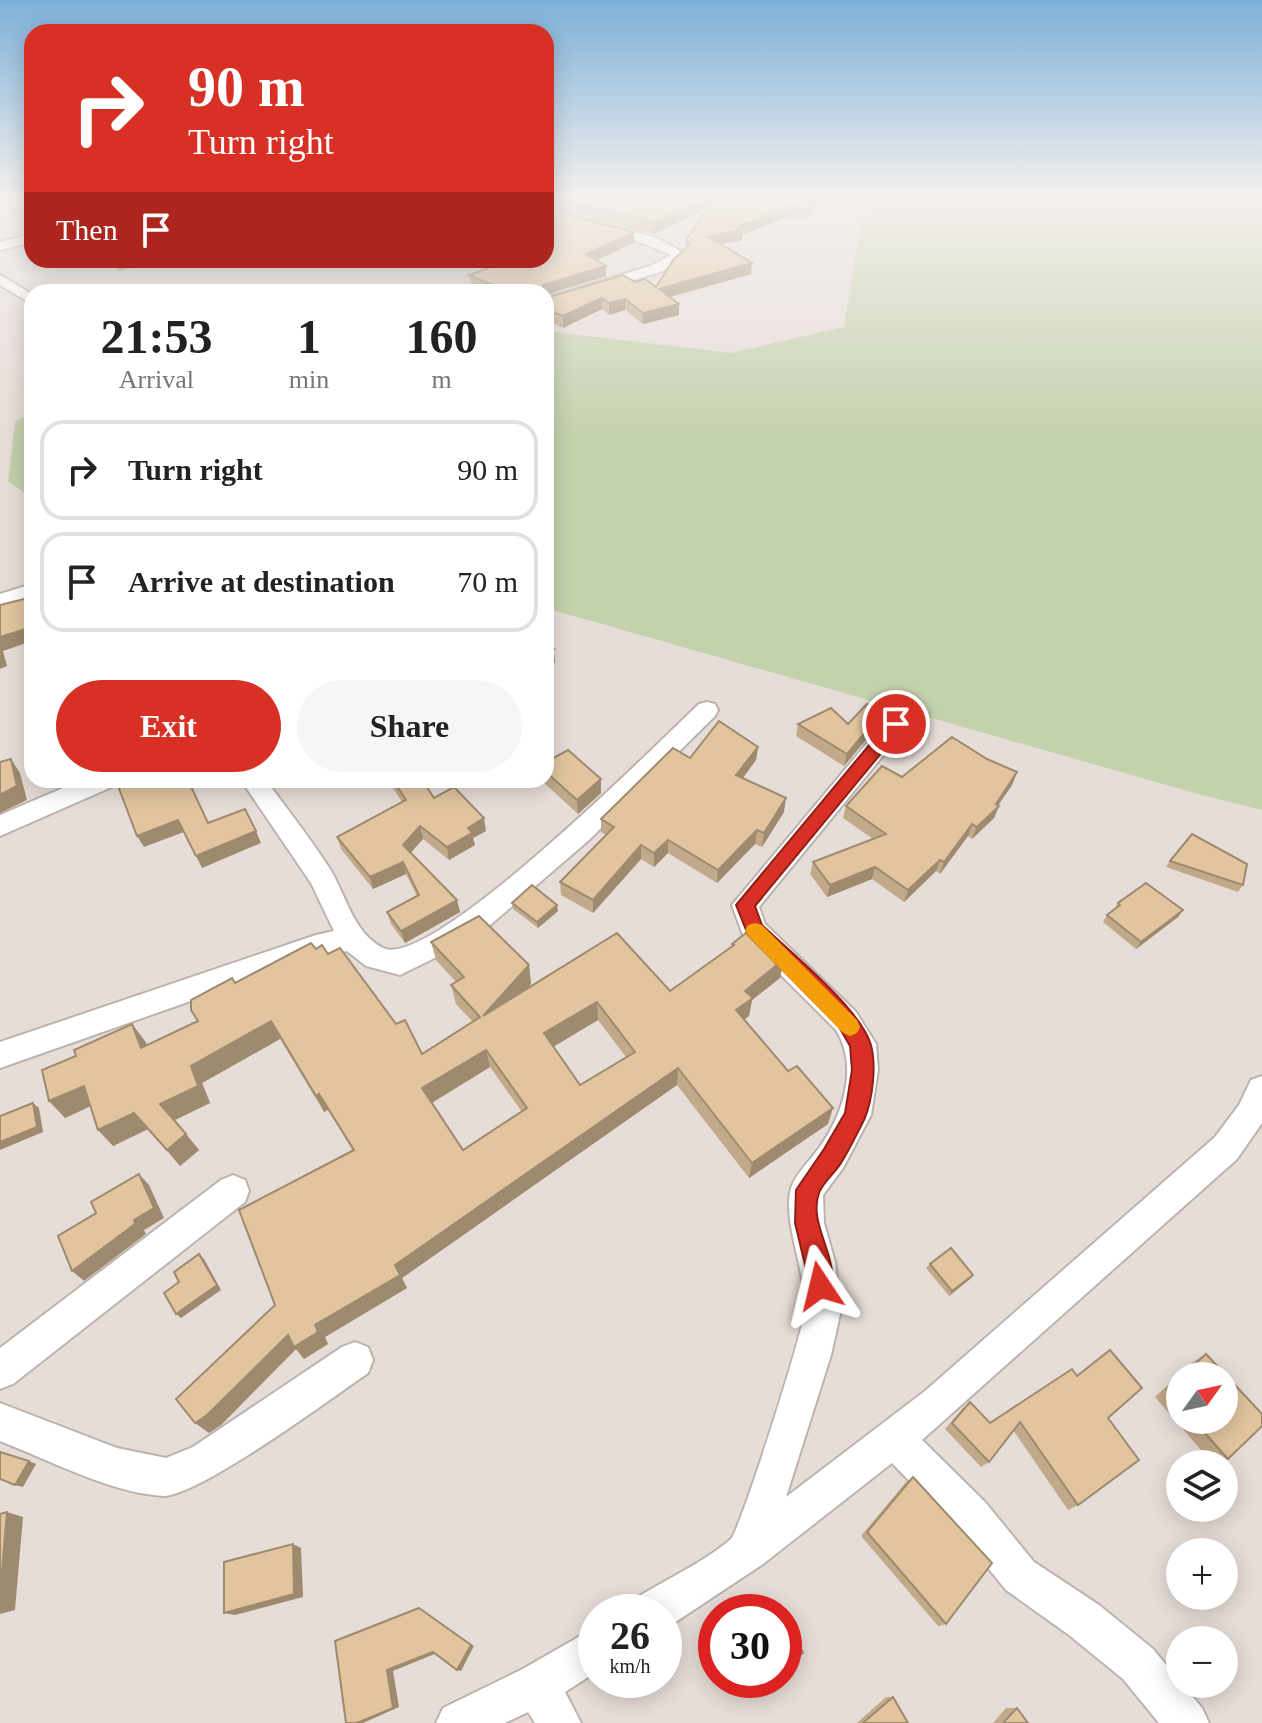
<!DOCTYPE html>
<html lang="en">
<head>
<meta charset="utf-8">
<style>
  :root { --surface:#fff; --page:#f6f6f6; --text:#222; --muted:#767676; --line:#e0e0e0; --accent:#d93025 }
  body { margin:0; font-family:Georgia,serif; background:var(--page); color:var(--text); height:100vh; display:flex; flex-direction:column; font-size:30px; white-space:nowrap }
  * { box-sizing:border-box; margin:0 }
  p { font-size:26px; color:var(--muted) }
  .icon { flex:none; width:44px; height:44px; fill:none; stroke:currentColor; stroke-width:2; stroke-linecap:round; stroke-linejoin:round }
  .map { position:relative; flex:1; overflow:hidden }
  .drawer { position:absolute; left:24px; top:284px; width:530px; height:504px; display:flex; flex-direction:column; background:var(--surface); border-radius:24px; box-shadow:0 4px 20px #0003 }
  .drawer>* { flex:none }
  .banner { position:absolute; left:24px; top:24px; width:530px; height:244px; border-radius:24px; box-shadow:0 4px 20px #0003; background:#d93025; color:#fff; overflow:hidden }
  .needle { width:52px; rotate:57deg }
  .tools { position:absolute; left:1166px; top:1362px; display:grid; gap:16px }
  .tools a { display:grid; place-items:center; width:72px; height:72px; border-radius:50%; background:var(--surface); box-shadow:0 4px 20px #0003; font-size:40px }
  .speed { position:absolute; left:578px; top:1594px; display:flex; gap:16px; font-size:40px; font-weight:700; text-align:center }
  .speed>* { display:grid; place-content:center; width:104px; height:104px; border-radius:50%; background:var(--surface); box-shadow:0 4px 20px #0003; line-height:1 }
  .speed small { font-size:20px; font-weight:400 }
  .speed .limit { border:12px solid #d22; background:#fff; color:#111 }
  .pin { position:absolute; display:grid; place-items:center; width:68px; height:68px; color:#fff; margin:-34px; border:4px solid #fff; border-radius:50%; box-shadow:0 2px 8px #0007 }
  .me { position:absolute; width:88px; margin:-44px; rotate:350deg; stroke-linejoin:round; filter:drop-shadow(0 0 6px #0008) }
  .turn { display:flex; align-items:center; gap:28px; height:168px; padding:0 32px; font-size:36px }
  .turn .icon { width:104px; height:104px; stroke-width:2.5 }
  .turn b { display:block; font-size:56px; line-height:68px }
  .then { display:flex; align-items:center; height:76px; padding:0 32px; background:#0003; gap:16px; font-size:30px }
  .eta { display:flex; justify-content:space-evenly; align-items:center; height:136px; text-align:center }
  .eta b { font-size:48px; font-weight:700; line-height:56px }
  .primary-button { display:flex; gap:16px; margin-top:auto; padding:16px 32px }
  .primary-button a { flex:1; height:92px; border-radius:48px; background:var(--accent); color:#fff; font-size:32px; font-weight:700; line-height:92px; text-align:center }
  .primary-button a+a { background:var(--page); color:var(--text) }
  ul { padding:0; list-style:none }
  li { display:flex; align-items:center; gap:24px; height:100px; margin:0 16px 12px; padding:0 16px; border:4px solid var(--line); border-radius:24px }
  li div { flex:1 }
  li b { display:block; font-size:30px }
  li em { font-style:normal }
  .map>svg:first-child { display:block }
  .green { fill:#c4d1ad }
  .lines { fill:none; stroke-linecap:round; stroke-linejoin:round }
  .street-casing { stroke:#bcb3ae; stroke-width:4 }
  .street { fill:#fff; fill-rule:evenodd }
  .wall { fill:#c2a989; fill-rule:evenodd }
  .shaded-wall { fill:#9e8a6f }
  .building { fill:#e2c59f; stroke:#9e8a6f; stroke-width:2; fill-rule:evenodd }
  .route { fill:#d93025; stroke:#8d1f18; stroke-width:2 }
  .slow { fill:#f59e0b }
</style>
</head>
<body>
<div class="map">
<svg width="1262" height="1723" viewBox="0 0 1262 1723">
  <rect width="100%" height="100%" fill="#e7ddd8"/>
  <g class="green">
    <path d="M892,196H1262V810L1198,794L546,608V331L731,353L844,327L862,218Z"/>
    <path d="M32,412V498L8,481L15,422Z"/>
  </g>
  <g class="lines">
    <g class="street-casing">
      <g id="street">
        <path d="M546,208L657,238L686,254L675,266L660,272L546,307V298L650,266L671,255L630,238L546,216Z"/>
        <path d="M32,234V242L0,250V242Z"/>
        <path d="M0,275L32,294V304L0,285Z"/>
        <path d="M32,584V597L0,607V594Z"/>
        <path d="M707,702L715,704L718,710L715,716L589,840L475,938L400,975L366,966L347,951L316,957L0,1068V1042L316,935L334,931L311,883L241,780H266C287,809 310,838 330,869C346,895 353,933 383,948C431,971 657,744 699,704Z"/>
        <path d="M896,716L904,718L908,724L904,730L759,907L765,924L856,1012L876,1044L878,1070L871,1115L843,1168L823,1195L824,1223L835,1262L841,1310L831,1355L786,1497L925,1391L1215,1137L1239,1105L1251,1080L1262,1076V1123L1237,1159L922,1440L985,1502L1034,1562L1099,1605L1153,1649L1202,1708L1209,1723H1159L1123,1679L1069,1635L1006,1590L957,1530L892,1463L763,1564L668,1627L664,1628V1612H632L638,1597C667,1579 706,1561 731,1539C740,1530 805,1328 805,1308C806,1271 782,1221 791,1188C796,1173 810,1161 819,1148C843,1115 859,1067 836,1030L744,938L732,905L888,718Z"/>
        <path d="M82,780H117L114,786L0,836V815Z"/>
        <path d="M233,1175L245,1180L249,1191L245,1202L13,1384L0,1389V1348L221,1180Z"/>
        <path d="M355,1342L368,1347L373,1360L368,1373C333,1397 198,1497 163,1496C111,1493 49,1460 0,1441V1403L117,1448L166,1458L193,1447L342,1347Z"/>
        <path d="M596,1627V1672L565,1692L581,1723H535L528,1712L505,1723H436L443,1708L521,1670Z"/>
      </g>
    </g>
    <use href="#street" class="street"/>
  </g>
  <g class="wall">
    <path d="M546,196L712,200L820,196L806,220L790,216L742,235V240L722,244L752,263L751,274L670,297L679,304V315L643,324L625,310L609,315L602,309L563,328L546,320V298L635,282L656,287L686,248V240L707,208L653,234L546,206Z"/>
    <path d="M634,243L596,260L606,276L546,295V292H484L471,286L469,275L489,268L455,260H546Z"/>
    <path d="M107,260H165L118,271Z"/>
    <path d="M883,711L880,723L844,766L796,736L798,724H848Z"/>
    <path d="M758,747L756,760L743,778L784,812L762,847L755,844L717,883L668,853L654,867L641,859L593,913L561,895L560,882L606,835L601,832V819L690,758Z"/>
    <path d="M987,759L1017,772L1012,785L998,805L999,806L994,818L972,839L968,836L940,874L936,871L904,902L872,879L827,897L810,874L813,862L873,839L843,818L846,806L902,777Z"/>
    <path d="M546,762L601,793L578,814L541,780H546Z"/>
    <path d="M388,780H422L434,798L486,831L473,838L475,845L449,860L423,839L410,853L457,900L460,912L405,943L391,924L387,912L417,896L406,874L373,889L341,849L337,837L402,802Z"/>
    <path d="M1170,861L1243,885L1238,892L1166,867Z"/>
    <path d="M512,903L557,905L558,911L538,928L513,909Z"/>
    <path d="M1118,903L1183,910L1178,917L1136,949L1103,922L1107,915L1114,909Z"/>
    <path d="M431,942L529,965L531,984L526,989L670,991L732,947V944L784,959L780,978L752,1000L749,1016L744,1020L828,1124L749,1178L677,1085L402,1278L407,1288L325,1337L328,1344L304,1359L296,1349L221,1425L209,1433L353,1151L328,1110L324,1112L280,1039L202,1083L210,1103L174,1120L199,1150L180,1166L148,1129L113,1146L91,1106L65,1118L76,1056L145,1041L147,1045L198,1021L235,983L316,949L328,954L396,1024L422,1054L473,1022L456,1004L451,985L456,982L436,960ZM598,1020L626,1057L580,1085L553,1047ZM490,1067L522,1112L463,1150L432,1103Z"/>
    <path d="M930,1264L970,1279L949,1296L926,1268Z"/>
    <path d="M1206,1354L1262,1414V1426L1228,1459L1215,1464H1213L1155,1397L1193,1362ZM1180,1376H1224V1420H1180Z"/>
    <path d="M970,1402L990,1423L1108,1418L1078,1505L1068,1510L1013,1430L989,1462L981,1467L945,1429L963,1408Z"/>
    <path d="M913,1477L946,1624L938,1626L861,1536L906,1482Z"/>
    <path d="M729,1680H760L738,1694H735Z"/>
    <path d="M886,1697H893L908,1723H857Z"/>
    <path d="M1006,1708H1017L1028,1723H993Z"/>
  </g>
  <g class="shaded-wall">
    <path d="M712,196V206L653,234V223Z"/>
    <path d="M815,196H820L806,220L808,209Z"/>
    <path d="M791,206L790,216L742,235V240L709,247V237Z"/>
    <path d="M634,232V243L586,265V254Z"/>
    <path d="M114,260H165L118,271Z"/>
    <path d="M752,263L751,274L659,300V289Z"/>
    <path d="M606,266V276L546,295V292H543V285Z"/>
    <path d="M602,298V309L563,328V316Z"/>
    <path d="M625,299V310L609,315V303Z"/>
    <path d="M679,304V315L643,324V313Z"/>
    <path d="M32,627V641L3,651L7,666L0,669V637Z"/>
    <path d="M554,649L555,663L546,668V653Z"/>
    <path d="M883,711L880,723L844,766L847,754Z"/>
    <path d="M758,747L756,760L735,788L736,775Z"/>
    <path d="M11,759L20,773L27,800L0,813V795Z"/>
    <path d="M1017,772L1012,785L995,810L999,806L994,818L972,839L977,827L996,804Z"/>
    <path d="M601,779V793L578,814L577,800Z"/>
    <path d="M786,798L784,812L762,847L764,833Z"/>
    <path d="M484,818L486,831L473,838L475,845L449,860L447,847L468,828Z"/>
    <path d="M178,820L184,832L144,847L137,836Z"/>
    <path d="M972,824L968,836L940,874L944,862Z"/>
    <path d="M420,826L423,839L406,858L403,845Z"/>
    <path d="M757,830L755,844L717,883L718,870Z"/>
    <path d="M256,831L261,843L202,868L196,856Z"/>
    <path d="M668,840V853L654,867V853Z"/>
    <path d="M641,845V859L593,913V900Z"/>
    <path d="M940,860L936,871L904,902L908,890Z"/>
    <path d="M403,862L406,874L373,889L370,877Z"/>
    <path d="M875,867L872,879L827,897L830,885Z"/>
    <path d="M457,900L460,912L405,943L401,931Z"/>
    <path d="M557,905L558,911L538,928L537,922Z"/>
    <path d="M1183,910L1178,917L1136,949L1141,942Z"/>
    <path d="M784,959L780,978L752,1000L749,1016L733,1028L736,1010L745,991Z"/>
    <path d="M529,965L531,984L487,1033L483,1016Z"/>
    <path d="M597,1002L598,1020L546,1051L544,1033Z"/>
    <path d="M271,1021L280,1039L202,1083L210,1103L173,1121L160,1104L191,1066Z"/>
    <path d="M132,1024L145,1041L154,1065L141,1048Z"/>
    <path d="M486,1050L490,1067L428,1105L422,1088Z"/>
    <path d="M678,1068L677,1085L402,1278L407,1288L325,1337L328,1344L304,1359L296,1349L221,1425L209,1433L195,1423L288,1335L315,1325L395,1265Z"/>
    <path d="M84,1086L99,1102L65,1118L49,1101Z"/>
    <path d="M319,1094L328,1110L324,1112L316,1096Z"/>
    <path d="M33,1103L39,1108L43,1132L0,1150V1142Z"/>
    <path d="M833,1108L828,1124L749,1178L752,1163Z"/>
    <path d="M134,1113L148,1129L113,1146L98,1130Z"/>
    <path d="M186,1134L199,1150L180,1166L167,1150Z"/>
    <path d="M139,1174L149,1185L164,1218L144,1230L146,1234L84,1281L72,1271L134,1220Z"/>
    <path d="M199,1254L204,1259L221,1290L181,1318L176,1314Z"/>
    <path d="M973,1275L970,1279L949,1296L952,1291Z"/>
    <path d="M29,1461L36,1464L23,1487L15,1485Z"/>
    <path d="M7,1512L23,1517L15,1610L0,1614V1595Z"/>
    <path d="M293,1544L301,1548L303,1597L235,1615L224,1613Z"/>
    <path d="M419,1608L474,1646L461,1671L457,1670Z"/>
    <path d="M433,1652L437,1653L393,1671L399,1707L363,1723H357L387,1670Z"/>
  </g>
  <g class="building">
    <path d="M548,196H711L653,223Z"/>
    <path d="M715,196H815L808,209L791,206L739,226L743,229L709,237L752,263L659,289L679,304L643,313L625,299L609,303L602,298L563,316L546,309V298L623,275L635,282L645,279L656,287L674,259L689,245L686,240Z"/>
    <path d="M546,209L634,232L586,254L606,266L543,285V292H508L469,275L507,261L503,260H546Z"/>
    <path d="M32,597V627L0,637V605Z"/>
    <path d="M546,643L554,649L546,653Z"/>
    <path d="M867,704L883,711L847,754L798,724L831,708L848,724Z"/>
    <path d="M719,721L758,747L736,775L786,798L764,833L757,830L718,870L668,840L654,853L641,845L593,900L560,882L614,827L601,819L673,748L690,758Z"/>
    <path d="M952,737L987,759L1017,772L996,804L999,806L977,827L972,824L944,862L940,860L908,890L875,867L830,885L813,862L886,834L846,806L882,766L902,777Z"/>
    <path d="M568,750L601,779L577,800L546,772V762Z"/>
    <path d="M11,759L17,786L0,795V762Z"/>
    <path d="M134,780H188L208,823L245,809L256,831L196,856L178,820L137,836L118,786Z"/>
    <path d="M393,780H422L434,798L454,787L484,818L468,828L472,833L447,847L420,826L403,845L457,900L401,931L387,912L419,895L403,862L370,877L337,837L406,800Z"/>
    <path d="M1192,834L1247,864L1243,885L1170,861Z"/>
    <path d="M1146,883L1183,910L1141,942L1107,915L1120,905L1118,903Z"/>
    <path d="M532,885L557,905L537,922L512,903Z"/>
    <path d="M479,916L529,965L483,1016L617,933L670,991L734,945L732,944L752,928L784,959L745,991L753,998L736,1010L788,1071L797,1066L833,1108L752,1163L678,1068L395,1265L400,1275L315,1325L318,1332L294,1347L288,1335L207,1415L195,1423L176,1399L275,1305L239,1210L354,1150L319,1094L316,1096L271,1021L191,1066L198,1086L160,1104L186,1134L167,1150L134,1113L98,1130L84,1086L49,1101L42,1070L76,1056L74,1050L132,1024L141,1048L198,1021L191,1010V1000L232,978L235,983L311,943L316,949L322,945L328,954L340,948L396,1024L405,1020L422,1054L480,1017L451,985L464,977L431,942ZM597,1002L635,1052L580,1085L544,1033ZM486,1050L527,1108L463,1150L422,1088Z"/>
    <path d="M33,1103L37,1127L0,1142V1116Z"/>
    <path d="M139,1174L154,1208L134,1220L135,1224L72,1271L58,1236L96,1213L91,1202Z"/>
    <path d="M951,1248L973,1275L952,1291L930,1264Z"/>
    <path d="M199,1254L217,1285L176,1314L164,1293L179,1282L174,1272Z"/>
    <path d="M1110,1350L1142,1388L1108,1418L1139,1460L1078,1505L1020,1422L989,1462L952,1423L970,1402L990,1423L1072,1369L1077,1376Z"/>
    <path d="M1206,1354L1262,1414V1426L1228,1459L1193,1420H1224V1376H1182Z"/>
    <path d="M1180,1378V1405L1167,1390Z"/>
    <path d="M0,1452L29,1461L15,1485L0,1479Z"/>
    <path d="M913,1477L992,1563L946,1624L867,1532Z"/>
    <path d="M7,1512L0,1595V1514Z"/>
    <path d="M293,1544L294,1594L224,1613V1562Z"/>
    <path d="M780,1605L784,1612H769Z"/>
    <path d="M419,1608L471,1645L457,1670L433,1652L387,1670L393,1708L357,1723H346L335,1641Z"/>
    <path d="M784,1613L803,1653L784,1665Z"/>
    <path d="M732,1680H760L738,1694Z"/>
    <path d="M893,1697L908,1723H863Z"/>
    <path d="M1017,1708L1028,1723H1003Z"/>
  </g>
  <linearGradient id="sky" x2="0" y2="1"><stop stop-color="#7db0d9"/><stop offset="0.45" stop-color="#f4f0ed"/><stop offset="1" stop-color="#f4f0ed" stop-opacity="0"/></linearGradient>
  <rect width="1262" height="438" fill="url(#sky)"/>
  <path class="route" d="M896,719L904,724L902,728L755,906L762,925C791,953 857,1006 870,1042C877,1062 873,1100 864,1120C857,1134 849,1150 841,1163C835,1173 823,1182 819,1193C807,1226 843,1261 829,1294L820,1298L812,1294L795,1223L796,1190L824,1149L845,1113L852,1070L850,1046L839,1027L748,935L736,905L890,720Z"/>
  <path class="slow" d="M755,923L762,925L857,1020L860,1027L857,1033L850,1036L843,1033L748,936L745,930L748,925Z"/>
</svg>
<div class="tools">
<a><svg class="needle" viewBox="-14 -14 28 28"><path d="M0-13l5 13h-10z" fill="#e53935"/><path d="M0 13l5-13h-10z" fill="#767676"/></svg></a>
<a><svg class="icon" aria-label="layers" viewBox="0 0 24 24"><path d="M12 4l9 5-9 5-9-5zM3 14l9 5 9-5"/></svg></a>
<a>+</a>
<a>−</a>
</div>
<div class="speed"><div>26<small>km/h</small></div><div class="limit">30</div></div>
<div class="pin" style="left:896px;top:724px;background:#d93025"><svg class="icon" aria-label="arrive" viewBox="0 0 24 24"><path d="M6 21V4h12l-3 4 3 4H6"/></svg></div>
<svg class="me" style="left:820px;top:1286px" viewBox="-20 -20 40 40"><path d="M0-17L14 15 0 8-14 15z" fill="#d93025" stroke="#fff" stroke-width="4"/></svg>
<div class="banner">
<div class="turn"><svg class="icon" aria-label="right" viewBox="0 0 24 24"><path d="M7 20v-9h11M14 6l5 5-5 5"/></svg><div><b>90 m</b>Turn right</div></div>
<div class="then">Then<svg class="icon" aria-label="arrive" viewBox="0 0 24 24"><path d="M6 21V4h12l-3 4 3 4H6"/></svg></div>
</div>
<section class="drawer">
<div class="eta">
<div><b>21:53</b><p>Arrival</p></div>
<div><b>1</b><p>min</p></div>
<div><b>160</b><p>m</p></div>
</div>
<ul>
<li><svg class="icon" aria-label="right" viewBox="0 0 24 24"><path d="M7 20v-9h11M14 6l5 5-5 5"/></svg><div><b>Turn right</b></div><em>90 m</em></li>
<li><svg class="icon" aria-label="arrive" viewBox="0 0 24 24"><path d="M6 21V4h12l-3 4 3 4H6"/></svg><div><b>Arrive at destination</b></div><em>70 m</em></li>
</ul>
<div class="primary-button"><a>Exit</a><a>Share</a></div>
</section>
</div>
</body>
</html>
